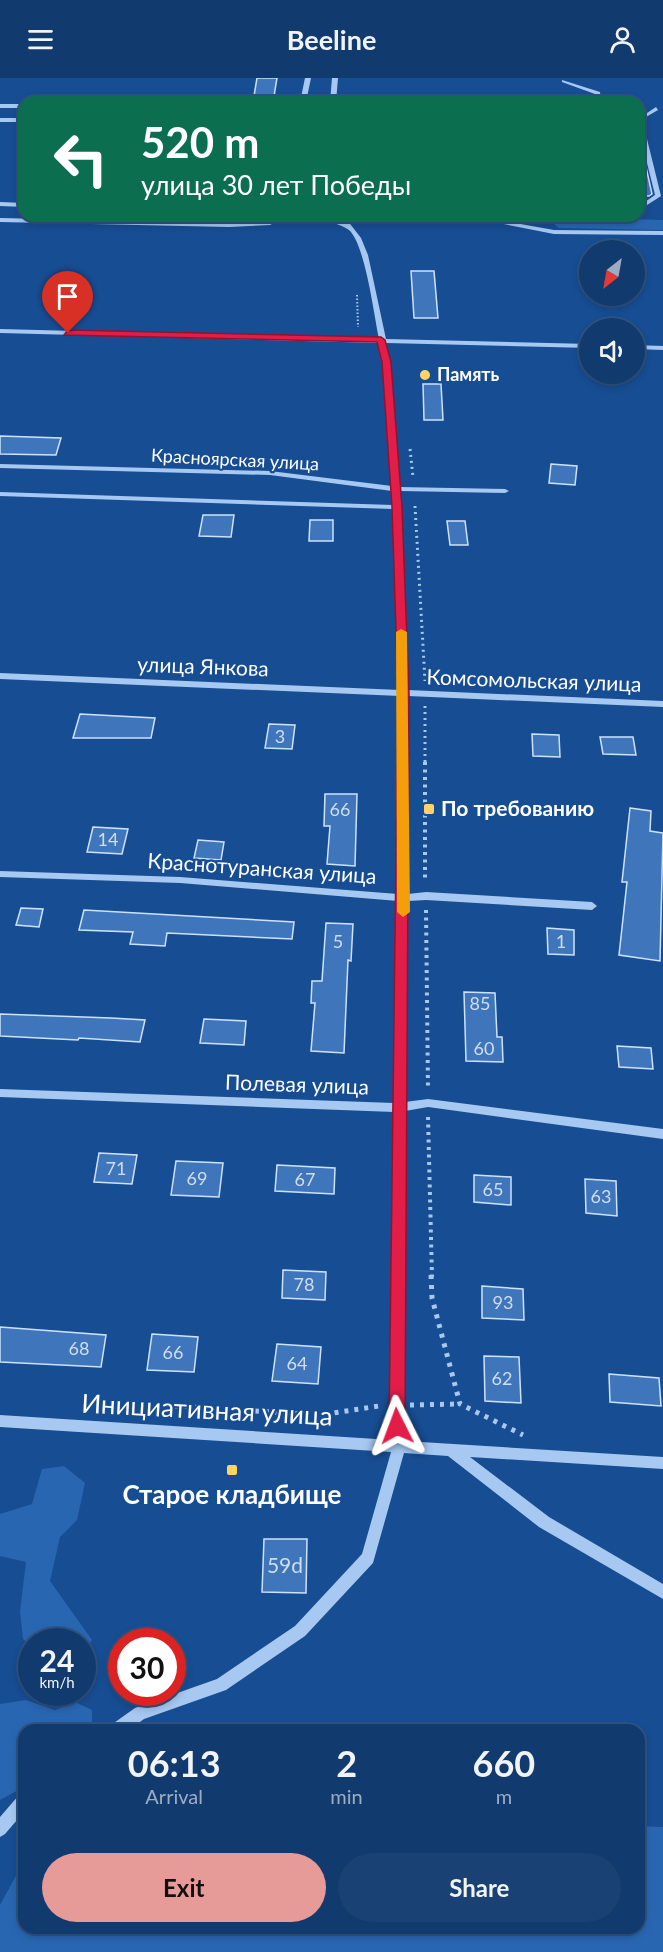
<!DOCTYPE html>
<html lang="en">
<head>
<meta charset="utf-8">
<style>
  :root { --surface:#113a6e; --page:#1a4173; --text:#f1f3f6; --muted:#9cadc2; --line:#305481; --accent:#e69b98 }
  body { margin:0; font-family:Lato,sans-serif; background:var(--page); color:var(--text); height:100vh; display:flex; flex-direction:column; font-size:22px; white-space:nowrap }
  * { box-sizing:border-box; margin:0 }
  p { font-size:20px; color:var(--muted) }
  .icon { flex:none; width:33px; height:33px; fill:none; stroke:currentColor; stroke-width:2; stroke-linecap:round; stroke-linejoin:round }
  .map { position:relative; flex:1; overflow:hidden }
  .panel { position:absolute; left:18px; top:1646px; width:627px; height:210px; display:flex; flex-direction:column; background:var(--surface); border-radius:18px; box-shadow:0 3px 9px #0003,0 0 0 2px var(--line) }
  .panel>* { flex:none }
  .hud { position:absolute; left:18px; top:18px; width:627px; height:126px; border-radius:18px; box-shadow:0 3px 9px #0003,0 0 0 2px var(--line); background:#0b6e4f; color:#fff; overflow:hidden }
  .needle { width:39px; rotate:211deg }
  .controls { position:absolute; left:579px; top:162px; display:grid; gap:12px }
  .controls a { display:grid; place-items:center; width:66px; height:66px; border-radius:50%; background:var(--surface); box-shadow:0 3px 9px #0003,0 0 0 2px var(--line); font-size:30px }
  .speed { position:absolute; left:18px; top:1550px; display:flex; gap:12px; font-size:30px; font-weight:700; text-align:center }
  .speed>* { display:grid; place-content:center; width:78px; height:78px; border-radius:50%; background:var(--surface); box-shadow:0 3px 9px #0003,0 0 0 2px var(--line); line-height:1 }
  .speed small { font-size:15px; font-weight:400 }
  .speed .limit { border:9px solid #d22; background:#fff; color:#111 }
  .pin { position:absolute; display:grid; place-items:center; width:51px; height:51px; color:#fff; margin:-62px -26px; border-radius:50% 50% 50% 0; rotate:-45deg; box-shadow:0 0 6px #0007 }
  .pin .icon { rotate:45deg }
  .me { position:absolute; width:66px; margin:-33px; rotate:357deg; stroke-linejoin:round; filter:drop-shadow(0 0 4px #0008) }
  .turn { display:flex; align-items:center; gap:21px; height:126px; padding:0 24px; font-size:27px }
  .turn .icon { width:78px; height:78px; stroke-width:2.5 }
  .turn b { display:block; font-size:42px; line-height:51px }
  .eta { display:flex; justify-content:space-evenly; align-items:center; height:102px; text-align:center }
  .eta b { font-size:36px; font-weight:700; line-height:42px }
  .button { display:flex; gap:12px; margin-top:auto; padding:12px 24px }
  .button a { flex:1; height:69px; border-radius:36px; background:var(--accent); color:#111; font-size:24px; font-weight:700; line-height:69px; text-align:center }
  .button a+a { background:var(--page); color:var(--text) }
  header { display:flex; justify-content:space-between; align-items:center; height:78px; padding:0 24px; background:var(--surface); font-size:27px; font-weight:700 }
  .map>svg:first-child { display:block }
  .green { fill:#2966b2 }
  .building { fill:#3f76bb; stroke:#cde2fc; stroke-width:1.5 }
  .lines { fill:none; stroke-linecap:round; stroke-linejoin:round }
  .path-far3 { stroke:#a6c8f1; stroke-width:2; stroke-dasharray:1.5 2; stroke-linecap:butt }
  .path-far2 { stroke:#a6c8f1; stroke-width:3; stroke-dasharray:2 4; stroke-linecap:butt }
  .path-far1 { stroke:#a6c8f1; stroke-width:4; stroke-dasharray:3 4.5; stroke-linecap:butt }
  .path { stroke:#a6c8f1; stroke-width:5; stroke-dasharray:4 6; stroke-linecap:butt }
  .minor { fill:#a6c8f1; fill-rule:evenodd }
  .route { fill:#e11d48; stroke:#92132f; stroke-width:1.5 }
  .slow { fill:#f59e0b }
  .poi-dot { fill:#ffd366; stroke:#174d93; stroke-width:2 }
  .labels { text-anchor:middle; stroke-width:4.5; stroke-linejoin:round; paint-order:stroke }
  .far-poi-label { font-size:18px; font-weight:bold; fill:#fff; stroke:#174d93; text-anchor:start }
  .far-street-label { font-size:18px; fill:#fff; stroke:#174d93 }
  .number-label { font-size:18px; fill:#cfddee }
  .street-label { font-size:21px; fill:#fff; stroke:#174d93 }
  .poi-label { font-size:21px; font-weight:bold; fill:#fff; stroke:#174d93; text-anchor:start }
  .near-number-label { font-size:21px; fill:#cfddee }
  .near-street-label { font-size:26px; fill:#fff; stroke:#174d93 }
  .near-poi-label { font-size:26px; font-weight:bold; fill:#fff; stroke:#174d93 }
</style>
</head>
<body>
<header><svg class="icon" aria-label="menu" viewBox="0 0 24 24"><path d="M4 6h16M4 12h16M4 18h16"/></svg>Beeline<svg class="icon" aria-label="person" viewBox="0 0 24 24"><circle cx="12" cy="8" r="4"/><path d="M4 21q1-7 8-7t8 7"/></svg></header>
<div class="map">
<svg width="663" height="1874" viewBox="0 0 663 1874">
  <rect width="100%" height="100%" fill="#174d93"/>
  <g class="green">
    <path d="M564,139L663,142V152L559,150L550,143Z"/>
    <path d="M64,1388L85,1405L77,1442L60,1459L50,1503L92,1562L83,1578L82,1563H32L31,1568L23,1561L20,1534L26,1484L0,1478V1436L32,1426L42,1391Z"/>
    <path d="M26,1622L55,1632L75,1624L92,1632V1651L24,1652V1709L0,1722V1626Z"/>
    <path d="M639,1748L663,1749V1874H0V1827L24,1783V1850H639Z"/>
  </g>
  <g class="building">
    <path d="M257,0H277L273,24H253Z"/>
    <path d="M639,89H646L652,116L649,118H639Z"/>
    <path d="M411,193H434L438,240H414Z"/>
    <path d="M423,306H441L443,342H424Z"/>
    <path d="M0,358L61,360L56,377L0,376Z"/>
    <path d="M551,386L577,388L575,407L549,405Z"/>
    <path d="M203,437H234L231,459L199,458Z"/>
    <path d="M310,442H333V463H309Z"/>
    <path d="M447,443H465L468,467H450Z"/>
    <path d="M80,636L155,640L151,660H73Z"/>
    <path d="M269,646L295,647L292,671L265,670Z"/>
    <path d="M532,656L559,657L560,679L533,678Z"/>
    <path d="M600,659H633L636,677L603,676Z"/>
    <path d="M325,716H357L355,788L327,786L330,748H324Z"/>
    <path d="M630,730L651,733L650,753L663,755L660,883L619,877L627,804H622Z"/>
    <path d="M93,749L128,751L122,776L87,774Z"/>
    <path d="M198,762L224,764L221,782L194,780Z"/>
    <path d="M21,830L43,831L39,849L16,847Z"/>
    <path d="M84,832L294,844L292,861L167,855L165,868L130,866L133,854L79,852Z"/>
    <path d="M326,845L353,846L351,883L348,882L344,975L311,973L315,925H311L312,903H322Z"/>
    <path d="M547,850L574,852V877L548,876Z"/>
    <path d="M464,914L495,915L497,959H502L503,984L466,983Z"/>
    <path d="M0,936L111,940L145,942L140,964L79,960L78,962L0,958Z"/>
    <path d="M204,941L246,943L244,967L200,965Z"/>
    <path d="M617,968L651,970L653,991L619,989Z"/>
    <path d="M99,1075L137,1077L132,1106L94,1104Z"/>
    <path d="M176,1083L223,1085L219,1119L171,1117Z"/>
    <path d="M277,1087L335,1090L334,1116L275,1113Z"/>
    <path d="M474,1097L511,1099V1127L474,1124Z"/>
    <path d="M585,1101L616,1103L617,1138L586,1135Z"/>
    <path d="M283,1192L326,1194L325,1222L282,1220Z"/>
    <path d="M482,1208L523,1211L524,1242L482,1240Z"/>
    <path d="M0,1249L106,1257L101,1289L0,1284Z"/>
    <path d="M152,1256L198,1259L194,1294L147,1292Z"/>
    <path d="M277,1266L321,1269L318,1306L272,1303Z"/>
    <path d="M484,1278L519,1279L521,1325L485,1323Z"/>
    <path d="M609,1296L659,1300L661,1328L610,1324Z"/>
    <path d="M264,1461H307L306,1515L262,1514Z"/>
  </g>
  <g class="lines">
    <path class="path-far3" d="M357,217L358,249"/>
    <g class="path-far2">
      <path d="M410,371L413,399"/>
      <path d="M415,428L425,603"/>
      <path d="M425,628V686"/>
    </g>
    <g class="path-far1">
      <path d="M425,684V804"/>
      <path d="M426,832L428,1011"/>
      <path d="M428,1039L432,1199"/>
    </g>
    <g class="path">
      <path d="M431,1197L432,1220L460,1326L523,1357"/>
      <path d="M410,1327L460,1326"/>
      <path d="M175,1328L320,1337L379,1328"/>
    </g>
    <g class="minor">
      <path d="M305,0H311L306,24H300Z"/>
      <path d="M332,0H338L336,24H330Z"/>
      <path d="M562,2L600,14L601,24H595V16L562,4Z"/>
      <rect x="0" y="26" width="24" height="4"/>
      <path d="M656,29L658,32L646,39L642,50L639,52L641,39Z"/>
      <rect x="0" y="40" width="24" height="4"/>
      <path d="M639,52L647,61L661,118L644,129L641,127L642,126L655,117L641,61L639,58Z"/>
      <path d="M0,124L24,125V129L0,128Z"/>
      <path d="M280,138H288L270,147L229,149L0,144V140L229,145L269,143Z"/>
      <path d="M314,138H323L344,145L338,138H344L361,160L368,177L386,261L590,266V270L386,265L390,284L399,409L505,411L509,413L505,415L400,413L408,612L663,623V629L408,618V816L426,814L592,824L597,828L592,832L426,822L408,823L405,1024L428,1021L663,1051V1061L428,1029L405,1033L401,1327L405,1363L663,1379V1391L470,1379L549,1439L663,1506V1521L539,1449L448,1378L404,1375L373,1485L305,1558L226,1612L144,1641L129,1652H109L111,1647L135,1630L217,1601L295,1548L362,1476L391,1374L0,1349V1337L392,1362L389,1327L394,1034L0,1019V1011L394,1025L398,823L180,805L0,799V793L180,799L398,816L400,618L0,601V595L400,612L393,431L0,418V414L393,427L392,413L270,397L0,390V386L270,393L392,408L384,284L380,265L0,255V251L379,261C374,237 365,166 349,152C340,145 324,144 314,138Z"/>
      <path d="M463,138H476L554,152L663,153V157L554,156Z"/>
      <path d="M634,267L663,268V272L634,271Z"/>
      <path d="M24,1715V1734L5,1756L0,1759V1739L19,1717Z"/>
    </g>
  </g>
  <path class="route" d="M68,252L381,259L385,262L391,284L402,429L409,615L405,1348L403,1353L397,1355L391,1353L389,1348L398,615L392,429L382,284L377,264L64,257Z"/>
  <path class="slow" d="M401,551L407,554L410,834L403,839L397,834L396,554Z"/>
  <g class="poi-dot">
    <circle cx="425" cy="297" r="6"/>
    <rect x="423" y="725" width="12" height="12" rx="3"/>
    <rect x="226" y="1386" width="12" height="12" rx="3"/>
  </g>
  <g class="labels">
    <g class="far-poi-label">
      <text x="437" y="303">Память</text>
    </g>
    <g class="far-street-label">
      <text transform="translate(235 382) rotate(3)" y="6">Красноярская улица</text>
    </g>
    <g class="number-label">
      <text x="280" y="665">3</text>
      <text x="340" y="738">66</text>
      <text x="108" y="768">14</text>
      <text x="338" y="870">5</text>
      <text x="561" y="870">1</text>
      <text x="480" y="932">85</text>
      <text x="484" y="977">60</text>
      <text x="116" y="1097">71</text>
      <text x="197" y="1107">69</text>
      <text x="305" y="1108">67</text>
      <text x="493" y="1118">65</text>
      <text x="601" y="1125">63</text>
      <text x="304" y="1213">78</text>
      <text x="503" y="1231">93</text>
      <text x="79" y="1277">68</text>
      <text x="173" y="1281">66</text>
      <text x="297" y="1292">64</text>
      <text x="502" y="1307">62</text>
    </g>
    <g class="street-label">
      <text transform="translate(203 589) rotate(2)" y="7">улица Янкова</text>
      <text transform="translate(534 603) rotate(2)" y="7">Комсомольская улица</text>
      <text transform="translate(262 791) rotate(4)" y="7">Краснотуранская улица</text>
      <text transform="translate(297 1007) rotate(2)" y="7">Полевая улица</text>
    </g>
    <g class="poi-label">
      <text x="441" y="738">По требованию</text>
    </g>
    <g class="near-number-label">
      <text x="285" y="1495">59d</text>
    </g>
    <g class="near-street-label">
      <text transform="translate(207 1332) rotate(3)" y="9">Инициативная улица</text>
    </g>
    <g class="near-poi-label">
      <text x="232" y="1426">Старое кладбище</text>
    </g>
  </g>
</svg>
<div class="controls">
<a><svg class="needle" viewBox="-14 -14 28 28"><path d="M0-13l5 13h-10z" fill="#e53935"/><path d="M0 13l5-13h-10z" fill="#9cadc2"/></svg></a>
<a><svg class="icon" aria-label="sound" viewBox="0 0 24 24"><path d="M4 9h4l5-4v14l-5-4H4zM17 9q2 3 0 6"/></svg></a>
</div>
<div class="speed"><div>24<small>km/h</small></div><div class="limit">30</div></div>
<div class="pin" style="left:68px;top:255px;background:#d93025"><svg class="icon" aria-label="arrive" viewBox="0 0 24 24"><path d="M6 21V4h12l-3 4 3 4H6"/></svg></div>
<svg class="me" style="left:397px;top:1348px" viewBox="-20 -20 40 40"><path d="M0-17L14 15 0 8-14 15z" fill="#e11d48" stroke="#fff" stroke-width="4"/></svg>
<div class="hud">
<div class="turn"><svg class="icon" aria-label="left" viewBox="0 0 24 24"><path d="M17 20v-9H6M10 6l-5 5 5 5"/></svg><div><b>520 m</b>улица 30 лет Победы</div></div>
</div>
<section class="panel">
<div class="eta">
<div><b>06:13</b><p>Arrival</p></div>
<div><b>2</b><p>min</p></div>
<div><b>660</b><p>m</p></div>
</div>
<div class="button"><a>Exit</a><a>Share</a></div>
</section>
</div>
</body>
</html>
